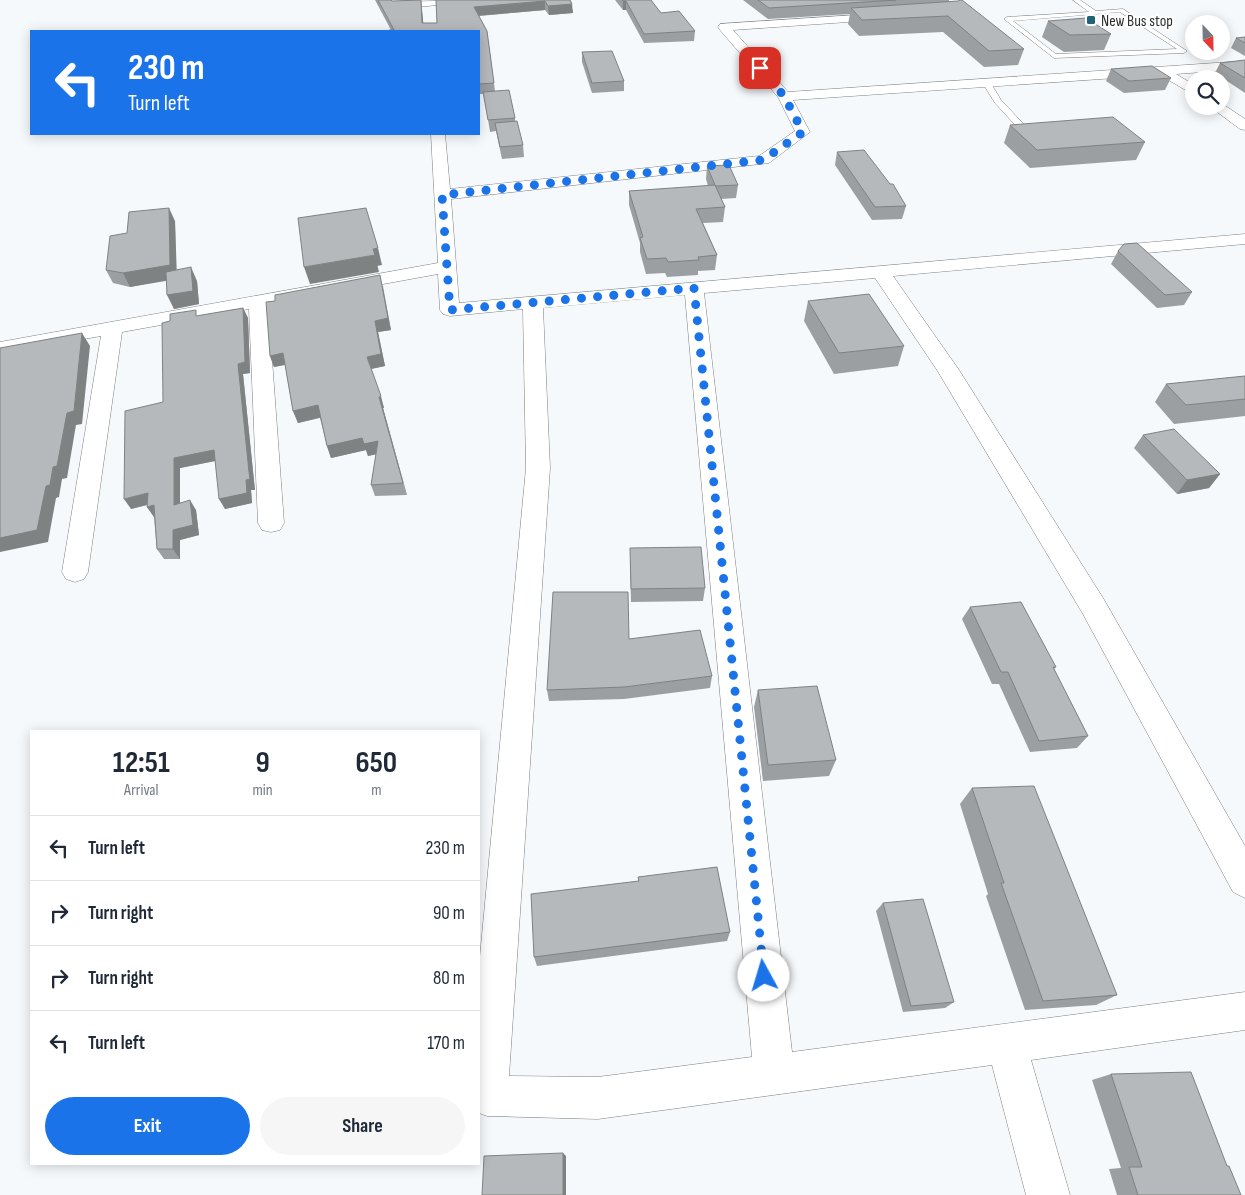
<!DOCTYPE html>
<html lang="en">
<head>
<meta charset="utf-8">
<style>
  :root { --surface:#fff; --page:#f6f6f7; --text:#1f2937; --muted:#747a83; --line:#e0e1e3; --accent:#1a73e8 }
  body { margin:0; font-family:"Sofia Sans Condensed",sans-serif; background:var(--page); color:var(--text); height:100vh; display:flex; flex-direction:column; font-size:19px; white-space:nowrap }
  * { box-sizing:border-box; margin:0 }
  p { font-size:16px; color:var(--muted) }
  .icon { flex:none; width:28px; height:28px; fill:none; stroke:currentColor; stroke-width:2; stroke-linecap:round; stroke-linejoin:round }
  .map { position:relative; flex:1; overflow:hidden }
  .drawer { position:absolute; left:30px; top:730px; width:450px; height:435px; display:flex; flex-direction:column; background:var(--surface); border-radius:0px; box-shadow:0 2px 12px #0003 }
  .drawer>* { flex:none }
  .banner { position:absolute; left:30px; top:30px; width:450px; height:105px; border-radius:0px; box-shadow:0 2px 12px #0003; background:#1a73e8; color:#fff; overflow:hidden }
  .needle { width:32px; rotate:158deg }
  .fabs { position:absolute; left:1185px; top:15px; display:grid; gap:10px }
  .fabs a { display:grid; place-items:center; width:45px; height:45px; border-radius:50%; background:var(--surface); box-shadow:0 2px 12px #0003; font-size:25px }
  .pin { position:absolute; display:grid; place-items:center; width:42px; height:42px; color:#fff; margin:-21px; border-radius:10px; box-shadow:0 2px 8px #0006 }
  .me { position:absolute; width:55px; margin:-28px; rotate:354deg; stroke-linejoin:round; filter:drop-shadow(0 0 4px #0008) }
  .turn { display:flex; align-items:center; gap:18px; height:105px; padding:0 15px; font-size:22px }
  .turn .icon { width:65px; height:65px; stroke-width:2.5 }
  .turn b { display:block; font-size:35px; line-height:42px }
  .eta { display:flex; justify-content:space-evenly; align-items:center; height:85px; text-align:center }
  .eta b { font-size:30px; font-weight:700; line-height:35px }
  .button { display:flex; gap:10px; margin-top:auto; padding:10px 15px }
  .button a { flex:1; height:58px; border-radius:30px; background:var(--accent); color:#fff; font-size:20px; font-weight:700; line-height:58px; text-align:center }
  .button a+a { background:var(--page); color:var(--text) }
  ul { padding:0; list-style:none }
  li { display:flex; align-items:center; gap:15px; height:65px; padding:0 15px; border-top:1px solid var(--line) }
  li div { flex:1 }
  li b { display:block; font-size:19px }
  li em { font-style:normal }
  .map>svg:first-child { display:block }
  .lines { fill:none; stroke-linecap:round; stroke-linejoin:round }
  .service-casing { stroke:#7b7f80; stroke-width:1 }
  .minor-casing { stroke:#7b7f80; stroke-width:1 }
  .service { fill:#fff; fill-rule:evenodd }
  .minor { fill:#fff; fill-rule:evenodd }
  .wall { fill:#9c9fa1 }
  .shaded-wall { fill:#7f8283 }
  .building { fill:#b5b9bb; stroke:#7f8283 }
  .route { stroke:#1a73e8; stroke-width:9; stroke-dasharray:0 16.2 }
  .poi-dot { fill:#206376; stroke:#fff; stroke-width:2 }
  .labels { text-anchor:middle; stroke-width:4; stroke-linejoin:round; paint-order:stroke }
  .far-poi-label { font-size:16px; fill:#2d2f2f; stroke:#fff; text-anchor:start }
</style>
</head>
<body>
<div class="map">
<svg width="1245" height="1195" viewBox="0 0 1245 1195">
  <rect width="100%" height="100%" fill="#f5f9fb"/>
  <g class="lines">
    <g class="service-casing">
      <g id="service">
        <path d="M1073,0H1080L1096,11L1123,9L1187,51L1184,53L1054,58L1004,19L1007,17L1089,12ZM1120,12L1177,49L1056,54L1013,21Z"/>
        <path d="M983,80H989L1001,100L1034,135V139H1028L995,103L982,82Z"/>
      </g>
    </g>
    <g class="minor-casing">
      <g id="minor">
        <path d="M389,0H401L402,2L463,0L457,3L398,9L394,8Z"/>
        <path d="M887,13L893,17L891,19L733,30L788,92L1245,61V69L1176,74L1194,85V95L1160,75L793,100L810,132L769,163L451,199L459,303L1245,234V244L893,276L959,370L1103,598L1245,846V898L1233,892L1083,614L937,370L875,278L704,293L792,1052L1245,992V1030L1031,1060L1070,1195H1026L992,1065L598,1119L487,1116L479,1113V967L526,468L523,309L450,316L443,314L440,310L438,274L268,305L284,523L280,530L271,532L262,530L258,523L249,309L122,332L88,572L84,579L75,582L66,579L62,572L101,336L0,354V342L438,263L431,134H445L450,189L759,156L795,131L778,97L720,30L718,27L720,24ZM685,295L752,1057L598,1077L509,1076L550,468L543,308Z"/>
        <path d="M1221,103L1245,119V130L1240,129L1209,106H1221Z"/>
      </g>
    </g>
    <use href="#service" class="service"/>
    <use href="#minor" class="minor"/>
  </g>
  <g class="wall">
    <path d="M375,0H391L392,1L421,0L423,23H437L436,0H570L573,13L549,15L545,10L479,16L487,31L495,91L515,118V121L523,145L524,157L502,159L496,131L490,132L484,94H479V31L391,30Z"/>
    <path d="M615,0H651L661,13L695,31L694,41L644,43L626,10H623Z"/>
    <path d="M743,0H949V2L1024,49L1018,65L984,67L943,32L859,36L848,24L850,14L768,19Z"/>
    <path d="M1048,21L1111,34L1104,50L1064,52L1042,37Z"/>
    <path d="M1245,37V56L1231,48L1236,38Z"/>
    <path d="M582,52L624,81V91L592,93L582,62Z"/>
    <path d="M1245,60V93L1215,73L1220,63Z"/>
    <path d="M1111,69L1171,78L1165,90L1124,93L1106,81Z"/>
    <path d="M1010,125L1145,142L1136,160L1030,168L1004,143Z"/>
    <path d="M837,152L906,206L902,219L872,220L835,165Z"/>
    <path d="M707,166L738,185L736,198L721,199L725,207L723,222L703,223L717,255L715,270L698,271V275L667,277L665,273L646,274L640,252V243L629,205V191L708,186L706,179Z"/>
    <path d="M175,221L176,270L197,281L199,304L174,309L166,280L130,287L113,283L106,270L127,233Z"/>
    <path d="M1118,251L1192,292L1184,305L1157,308L1111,264Z"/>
    <path d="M383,286L391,330L378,332L385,366L371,369L384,408H383L407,495L375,496L371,485L376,454L368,456L366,450L331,458L327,446L320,418L298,423L293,411L285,365L274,367L270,356L275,301Z"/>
    <path d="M808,301L904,346L898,366L834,374L804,321Z"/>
    <path d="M243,308L248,318L250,373L243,374L254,482L255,490H251L252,503L225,509L215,461L180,468V503L196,510L199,535L180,540V559H164L157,549L154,517L147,507V505L131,509L198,316Z"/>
    <path d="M1245,376V416L1174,424L1155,402L1166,384Z"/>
    <path d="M1143,435L1220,474L1209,488L1177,494L1134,448Z"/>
    <path d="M630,561L705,588L703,601L631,602Z"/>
    <path d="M970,607L1056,667L1054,669L1088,736L1077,748L1030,752L999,684H992L962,619Z"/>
    <path d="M629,639L712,676L710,688L624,699L549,701L547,690Z"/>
    <path d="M758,690L836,760L829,776L763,781L754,707Z"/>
    <path d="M972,788L1117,995L1096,1005L1025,1010L986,896L988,894L960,804Z"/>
    <path d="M638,877L730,932L727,941L537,966L534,957L638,882Z"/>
    <path d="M883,903L954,1002L945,1008L903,1012L876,911Z"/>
    <path d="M1111,1074L1227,1166L1241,1195H1117L1109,1169L1121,1168L1092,1080Z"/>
  </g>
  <g class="shaded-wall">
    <path d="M421,0L422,9L424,31L422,23Z"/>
    <path d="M545,1V10L475,16L474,7Z"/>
    <rect x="623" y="1" width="3" height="9"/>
    <path d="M572,4L573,13L549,15L548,6Z"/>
    <path d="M169,208L175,221L177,279L130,287L123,273Z"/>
    <path d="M378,248L382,265L377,266L373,249Z"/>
    <path d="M375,255L379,272L310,284L304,267Z"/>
    <path d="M191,267L197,281L199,304L174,309L167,295Z"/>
    <path d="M380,275L391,330L378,332L385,366L371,369L367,357Z"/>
    <path d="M243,308L248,318L250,373L243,374L255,490H251L252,503L225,509L219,499L238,364Z"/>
    <path d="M82,333L90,346L82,424L76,425L67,478L62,479L59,497L56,498L48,542L0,552V538L46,486L53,467Z"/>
    <path d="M283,353L288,364L274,367L270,356Z"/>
    <path d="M381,396L384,408H383L407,495L379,397Z"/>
    <path d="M318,405L322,417L298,423L293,411Z"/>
    <path d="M362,438L378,441L382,453L368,456L366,450L331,458L327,446Z"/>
    <path d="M214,450L220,460L180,468V515L174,505V458Z"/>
    <path d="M1220,474L1209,488L1177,494L1187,480Z"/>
    <path d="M148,493L154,503L131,509L124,499Z"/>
    <path d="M190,500L196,510L199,535L180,540V559L173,549V530Z"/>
    <path d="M154,505L160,516L154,517L147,507Z"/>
    <path d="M563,1153L566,1156V1195H563Z"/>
  </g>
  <g class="building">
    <path d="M378,0H391L392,1L421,0L422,23H437L436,0H570L572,4L548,6L545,1L474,7L487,31L494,83L479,84V31H390L389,30H394Z"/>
    <path d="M622,0H651L661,13L679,11L695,31L644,34L626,1H623Z"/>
    <path d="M758,0H896L769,8Z"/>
    <path d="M960,0H962L1024,49L989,51L948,16L862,20L851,8L958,1Z"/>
    <path d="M1086,18L1111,34L1070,35L1048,21Z"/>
    <path d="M1245,37V43L1236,38Z"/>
    <path d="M612,51L624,81L592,83L582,52Z"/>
    <path d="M1245,60V78L1220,63Z"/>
    <path d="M1152,66L1171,78L1129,81L1111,69Z"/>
    <path d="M509,90L515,118L488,120L483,92Z"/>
    <path d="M1113,117L1145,142L1037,150L1010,125Z"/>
    <path d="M517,121L523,145L500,147L495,123Z"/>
    <path d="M864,150L890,184H893L906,206L875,207L837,152Z"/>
    <path d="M729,165L738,185L716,186L715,185L707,166Z"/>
    <path d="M715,185L725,207L696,209L717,255L698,257L699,260L668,262L666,258L647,259L640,238L643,237L629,191Z"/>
    <path d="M169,208L170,265L123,273L106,270L110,236L127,233L129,212Z"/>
    <path d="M366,208L378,248L373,249L375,255L304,267L298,218Z"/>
    <path d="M1137,243L1192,292L1165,295L1118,251L1124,244Z"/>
    <path d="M191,267L193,291L167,295L166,272Z"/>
    <path d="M380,275L388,318L375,321L381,354L367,357L381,396L379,397L403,483L371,485L378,441L364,444L362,438L327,446L318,405L293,411L283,353L270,356L266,302L275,301V295Z"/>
    <path d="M869,294L904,346L839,353L808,301Z"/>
    <path d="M243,308L245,362L238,364L249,472L250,479L246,480L247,493L219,499L214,450L174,458V505L190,500L193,525L173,530V549H157L154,505L147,507L148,493L124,499L125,411L163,402L162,323L170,321V314L196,310V316Z"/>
    <path d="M82,333L74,411L67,413L57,466L53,467L50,485L46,486L37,530L0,538V348Z"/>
    <path d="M1245,376V399L1186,405L1166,384Z"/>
    <path d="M1174,429L1220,474L1187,480L1143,435Z"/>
    <path d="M701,547L705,588L631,589L630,548Z"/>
    <path d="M553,592H628L629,639L700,630L712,676L624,687L547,690Z"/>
    <path d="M1021,602L1056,667H1053L1088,736L1039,741L1008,672H1001L970,607Z"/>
    <path d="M817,686L836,760L768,765L758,690Z"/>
    <path d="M1034,786L1117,995L1043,1001L1001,883H1004L972,788Z"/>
    <path d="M717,867L730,932L534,957L531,894L639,881L638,877Z"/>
    <path d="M923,899L954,1002L911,1006L883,903Z"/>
    <path d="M1191,1072L1227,1166H1229L1241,1195H1138L1129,1167H1142L1111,1074Z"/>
    <path d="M563,1153V1195H482L484,1156Z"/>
  </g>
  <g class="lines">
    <path class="route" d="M760,68L784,96L803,132L763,160L442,195L450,310L694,288L764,976"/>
  </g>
  <rect class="poi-dot" x="1086" y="15" width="10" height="10" rx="2.5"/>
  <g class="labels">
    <g class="far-poi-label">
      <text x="1101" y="26">New Bus stop</text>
    </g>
  </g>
</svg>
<div class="fabs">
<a><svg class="needle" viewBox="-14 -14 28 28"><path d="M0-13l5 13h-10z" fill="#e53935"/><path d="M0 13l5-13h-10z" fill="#747a83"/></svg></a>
<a><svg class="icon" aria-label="search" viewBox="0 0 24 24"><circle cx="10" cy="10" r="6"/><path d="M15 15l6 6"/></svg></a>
</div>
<div class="pin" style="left:760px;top:68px;background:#d93025"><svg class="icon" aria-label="arrive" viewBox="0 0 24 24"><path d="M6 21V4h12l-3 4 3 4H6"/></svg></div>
<svg class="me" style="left:764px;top:976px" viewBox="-20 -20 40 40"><circle r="19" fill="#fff"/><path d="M0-13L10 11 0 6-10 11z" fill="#1a73e8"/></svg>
<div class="banner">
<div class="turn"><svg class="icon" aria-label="left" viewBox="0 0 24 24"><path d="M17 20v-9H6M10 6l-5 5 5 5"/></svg><div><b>230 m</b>Turn left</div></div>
</div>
<section class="drawer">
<div class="eta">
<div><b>12:51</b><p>Arrival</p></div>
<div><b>9</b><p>min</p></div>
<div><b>650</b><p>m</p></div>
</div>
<ul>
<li><svg class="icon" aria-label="left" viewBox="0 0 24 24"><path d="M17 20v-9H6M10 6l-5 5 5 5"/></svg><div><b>Turn left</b></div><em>230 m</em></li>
<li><svg class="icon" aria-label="right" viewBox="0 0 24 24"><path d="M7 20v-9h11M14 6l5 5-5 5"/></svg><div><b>Turn right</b></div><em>90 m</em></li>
<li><svg class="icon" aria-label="right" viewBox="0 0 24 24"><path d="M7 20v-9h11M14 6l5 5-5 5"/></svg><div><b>Turn right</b></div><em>80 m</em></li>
<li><svg class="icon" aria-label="left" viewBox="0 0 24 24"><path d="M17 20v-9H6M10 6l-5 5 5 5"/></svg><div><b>Turn left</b></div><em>170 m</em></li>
</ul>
<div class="button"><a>Exit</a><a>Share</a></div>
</section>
</div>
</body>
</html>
